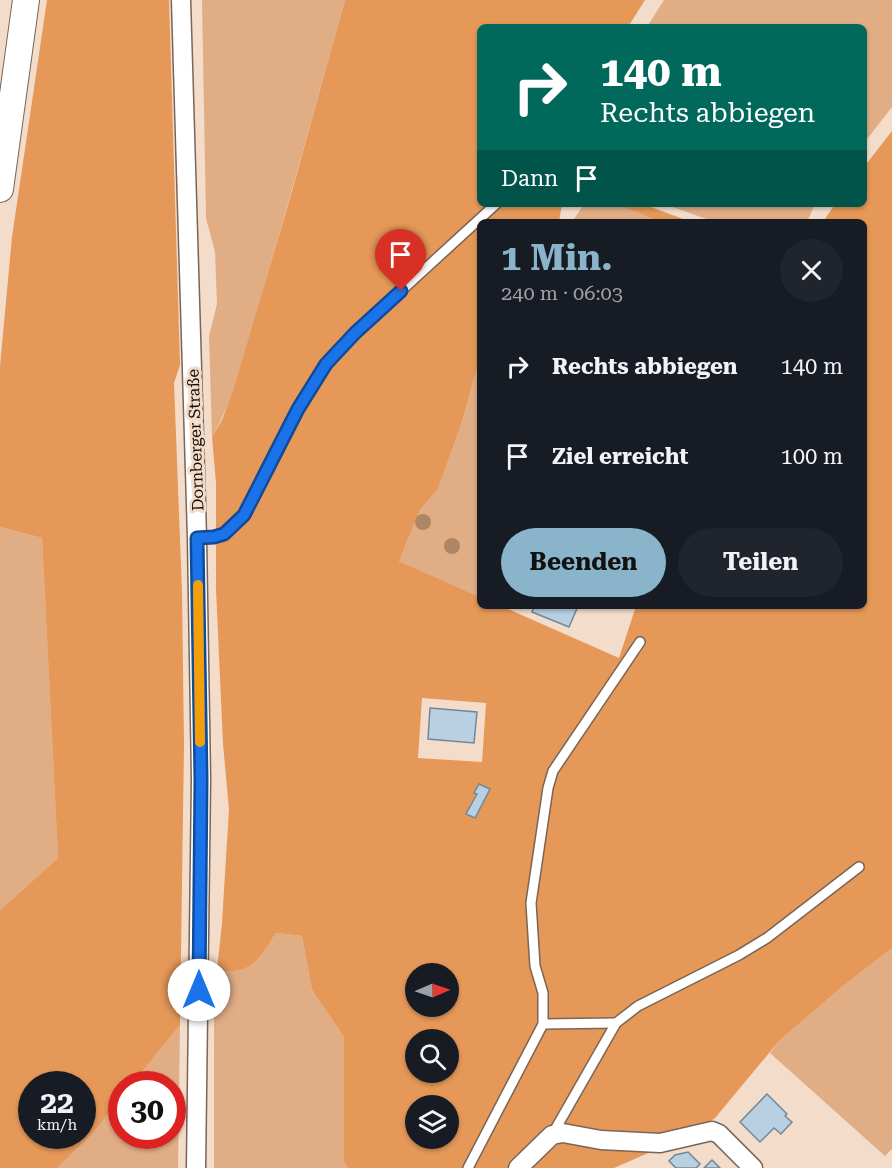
<!DOCTYPE html>
<html lang="de">
<head>
<meta charset="utf-8">
<style>
  :root { --surface:#171b24; --page:#20242c; --text:#f1f3f6; --muted:#9ea1a6; --accent:#89b4ca }
  body { margin:0; font-family:"Roboto Serif",serif; background:var(--page); color:var(--text); height:100vh; display:flex; flex-direction:column; font-size:22px; white-space:nowrap }
  * { box-sizing:border-box; margin:0 }
  p { font-size:20px; color:var(--muted) }
  .icon { flex:none; width:33px; height:33px; fill:none; stroke:currentColor; stroke-width:2; stroke-linecap:round; stroke-linejoin:round }
  .map { position:relative; flex:1; overflow:hidden }
  .details { position:absolute; left:477px; top:219px; width:390px; height:390px; display:flex; flex-direction:column; background:var(--surface); border-radius:9px; box-shadow:0 2px 4px #0004 }
  .details>* { flex:none }
  .guide { position:absolute; left:477px; top:24px; width:390px; height:183px; border-radius:9px; box-shadow:0 2px 4px #0004; background:#00695c; color:#fff; overflow:hidden }
  .needle { width:39px; rotate:88deg }
  .buttons { position:absolute; left:405px; top:963px; display:grid; gap:12px }
  .buttons a { display:grid; place-items:center; width:54px; height:54px; border-radius:50%; background:var(--surface); box-shadow:0 2px 4px #0004; font-size:30px }
  .speed { position:absolute; left:18px; top:1071px; display:flex; gap:12px; font-size:30px; font-weight:700; text-align:center }
  .speed>* { display:grid; place-content:center; width:78px; height:78px; border-radius:50%; background:var(--surface); box-shadow:0 2px 4px #0004; line-height:1 }
  .speed small { font-size:15px; font-weight:400 }
  .speed .limit { border:9px solid #d22; background:#fff; color:#111 }
  .pin { position:absolute; display:grid; place-items:center; width:51px; height:51px; color:#fff; margin:-62px -26px; border-radius:50% 50% 50% 0; rotate:-45deg; box-shadow:0 0 6px #0007 }
  .pin .icon { rotate:45deg }
  .me { position:absolute; width:66px; margin:-33px; rotate:0deg; stroke-linejoin:round; filter:drop-shadow(0 0 4px #0008) }
  .turn { display:flex; align-items:center; gap:21px; height:126px; padding:0 24px; font-size:27px }
  .turn .icon { width:78px; height:78px; stroke-width:2.5 }
  .turn b { display:block; font-size:42px; line-height:51px }
  .then { display:flex; align-items:center; height:57px; padding:0 24px; background:#0003; gap:12px; font-size:22px }
  .round { display:grid; place-items:center; flex:none; width:63px; height:63px; border-radius:32px; background:var(--page) }
  .summary { display:flex; align-items:center; justify-content:space-between; height:102px; padding:0 24px }
  h1 { font-size:36px; font-weight:700; line-height:45px; color:var(--accent) }
  .button { display:flex; gap:12px; margin-top:auto; padding:12px 24px }
  .button a { flex:1; height:69px; border-radius:36px; background:var(--accent); color:#111; font-size:24px; font-weight:700; line-height:69px; text-align:center }
  .button a+a { background:var(--page); color:var(--text) }
  ul { padding:0; list-style:none }
  li { display:flex; align-items:center; gap:18px; height:90px; padding:0 24px }
  li div { flex:1 }
  li b { display:block; font-size:22px }
  li em { font-style:normal }
  .map>svg:first-child { display:block }
  .green { fill:#e0ad85 }
  .forest { fill:#e59858; fill-rule:evenodd }
  .building { fill:#b8d0e1; stroke:#728898; stroke-width:1.5 }
  .lines { fill:none; stroke-linecap:round; stroke-linejoin:round }
  .lane-casing { stroke:#7a6556; stroke-width:12 }
  .street-casing { stroke:#7a6556; stroke-width:21 }
  .secondary-casing { stroke:#7a6556; stroke-width:28 }
  .lane { stroke:#fff; stroke-width:9 }
  .street { stroke:#fff; stroke-width:18 }
  .secondary { stroke:#fff; stroke-width:26 }
  .tree { fill:#ad8764 }
  .route-casing { stroke:#114b97; stroke-width:15 }
  .route { stroke:#1a73e8; stroke-width:10 }
  .slow { stroke:#f59e0b; stroke-width:10 }
  .labels { text-anchor:middle; stroke-width:6; stroke-linejoin:round; paint-order:stroke }
  .street-label { font-size:16px; fill:#140c07; stroke:#f4dcca }
</style>
</head>
<body>
<div class="map">
<svg width="892" height="1168" viewBox="0 0 892 1168">
  <rect width="100%" height="100%" fill="#f4dcca"/>
  <g class="green">
    <path d="M202,0H345C318,97 291,194 263,290C249,339 238,392 212,437L209,336L217,304L215,252L206,218Z"/>
    <path d="M664,0H892V107L864,143V27H647Z"/>
    <path d="M584,204H616L661,222H572Z"/>
    <path d="M664,204H815L807,222H715Z"/>
    <path d="M480,357V597L399,561L420,510L438,489L462,422Z"/>
    <path d="M0,527L42,538L58,858L0,910Z"/>
    <path d="M276,933L302,936L312,990L344,1037V1162L348,1168H214V1003L217,970C252,976 259,959 276,933Z"/>
    <path d="M892,948V1149L885,1156L770,1053L779,1041L842,987Z"/>
    <path d="M180,1025L178,1168H57L94,1132L121,1097L122,1136H172V1084H132Z"/>
  </g>
  <g class="forest">
    <path d="M47,0H169L180,365L174,383L182,591L184,744L180,1025L132,1084H122L121,1097L94,1132L57,1168H0V910L58,858L42,538L0,527V366L12,237ZM82,1084V1136H32V1084Z"/>
    <path d="M345,0H645L628,27H480V204H562L559,222H480V357L462,422L438,489L420,510L399,561L480,597V606H501L619,658L636,606H864V222H823L835,204H864V167L892,131V948L842,987L779,1041L715,1118L692,1134L614,1168H348L344,1162V1037L312,990L302,936L276,933C259,959 252,976 217,970L222,923L229,809L223,744L216,589V483L212,437L222,420L234,388L290,198ZM422,698L486,703L482,762L418,758ZM416,974H448V1006H416ZM416,1040H448V1072H416ZM416,1106H448V1138H416Z"/>
    <path d="M616,204H643L691,222H661Z"/>
  </g>
  <g class="building">
    <path d="M534,606H578L569,627L532,612Z"/>
    <path d="M430,708L477,712L474,743L428,739Z"/>
    <path d="M479,784L490,789L475,818L466,814L477,794L474,793Z"/>
    <path d="M767,1094L787,1114L785,1116L792,1122L781,1134L774,1128L760,1142L740,1122Z"/>
    <path d="M688,1152L700,1164L696,1168H676L669,1161L675,1155Z"/>
    <path d="M712,1160L720,1168H704Z"/>
  </g>
  <g class="lines">
    <g class="lane-casing">
      <g id="lane">
        <path d="M197,538L214,537L224,534L244,515L298,409L326,364L355,333L496,204"/>
        <path d="M543,1024L616,1023"/>
        <path d="M552,1135L616,1023L638,1006L739,955L767,938L859,867"/>
        <path d="M468,1168L543,1024V993L535,966L531,903L548,788L553,771L640,642"/>
      </g>
    </g>
    <g class="street-casing">
      <g id="street">
        <path d="M181,0L197,538L201,779L196,1168"/>
        <path d="M518,1168L552,1135L563,1133L601,1140L660,1143L712,1131L719,1134L753,1168"/>
      </g>
    </g>
    <g class="secondary-casing">
      <path id="secondary" d="M0,189L26,0"/>
    </g>
    <use href="#lane" class="lane"/>
    <use href="#street" class="street"/>
    <use href="#secondary" class="secondary"/>
  </g>
  <g class="tree">
    <circle cx="423" cy="522" r="8"/>
    <circle cx="452" cy="546" r="8"/>
  </g>
  <g class="lines">
    <g class="route-casing">
      <path id="route" d="M199,990L201,779L197,538L214,537L224,534L244,515L298,409L326,364L355,333L401,291"/>
    </g>
    <use href="#route" class="route"/>
    <path class="slow" d="M198,585L200,742"/>
  </g>
  <g class="labels">
    <g class="street-label">
      <text transform="translate(195 440) rotate(-92)" y="6">Dornberger Straße</text>
    </g>
  </g>
</svg>
<div class="buttons">
<a><svg class="needle" viewBox="-14 -14 28 28"><path d="M0-13l5 13h-10z" fill="#e53935"/><path d="M0 13l5-13h-10z" fill="#9ea1a6"/></svg></a>
<a><svg class="icon" aria-label="search" viewBox="0 0 24 24"><circle cx="10" cy="10" r="6"/><path d="M15 15l6 6"/></svg></a>
<a><svg class="icon" aria-label="layers" viewBox="0 0 24 24"><path d="M12 4l9 5-9 5-9-5zM3 14l9 5 9-5"/></svg></a>
</div>
<div class="speed"><div>22<small>km/h</small></div><div class="limit">30</div></div>
<div class="pin" style="left:401px;top:291px;background:#d93025"><svg class="icon" aria-label="arrive" viewBox="0 0 24 24"><path d="M6 21V4h12l-3 4 3 4H6"/></svg></div>
<svg class="me" style="left:199px;top:990px" viewBox="-20 -20 40 40"><circle r="19" fill="#fff"/><path d="M0-13L10 11 0 6-10 11z" fill="#1a73e8"/></svg>
<div class="guide">
<div class="turn"><svg class="icon" aria-label="right" viewBox="0 0 24 24"><path d="M7 20v-9h11M14 6l5 5-5 5"/></svg><div><b>140 m</b>Rechts abbiegen</div></div>
<div class="then">Dann<svg class="icon" aria-label="arrive" viewBox="0 0 24 24"><path d="M6 21V4h12l-3 4 3 4H6"/></svg></div>
</div>
<section class="details">
<div class="summary"><div><h1>1 Min.</h1><p>240 m · 06:03</p></div><a class="round"><svg class="icon" aria-label="close" viewBox="0 0 24 24"><path d="M6 6l12 12M18 6L6 18"/></svg></a></div>
<ul>
<li><svg class="icon" aria-label="right" viewBox="0 0 24 24"><path d="M7 20v-9h11M14 6l5 5-5 5"/></svg><div><b>Rechts abbiegen</b></div><em>140 m</em></li>
<li><svg class="icon" aria-label="arrive" viewBox="0 0 24 24"><path d="M6 21V4h12l-3 4 3 4H6"/></svg><div><b>Ziel erreicht</b></div><em>100 m</em></li>
</ul>
<div class="button"><a>Beenden</a><a>Teilen</a></div>
</section>
</div>
</body>
</html>
